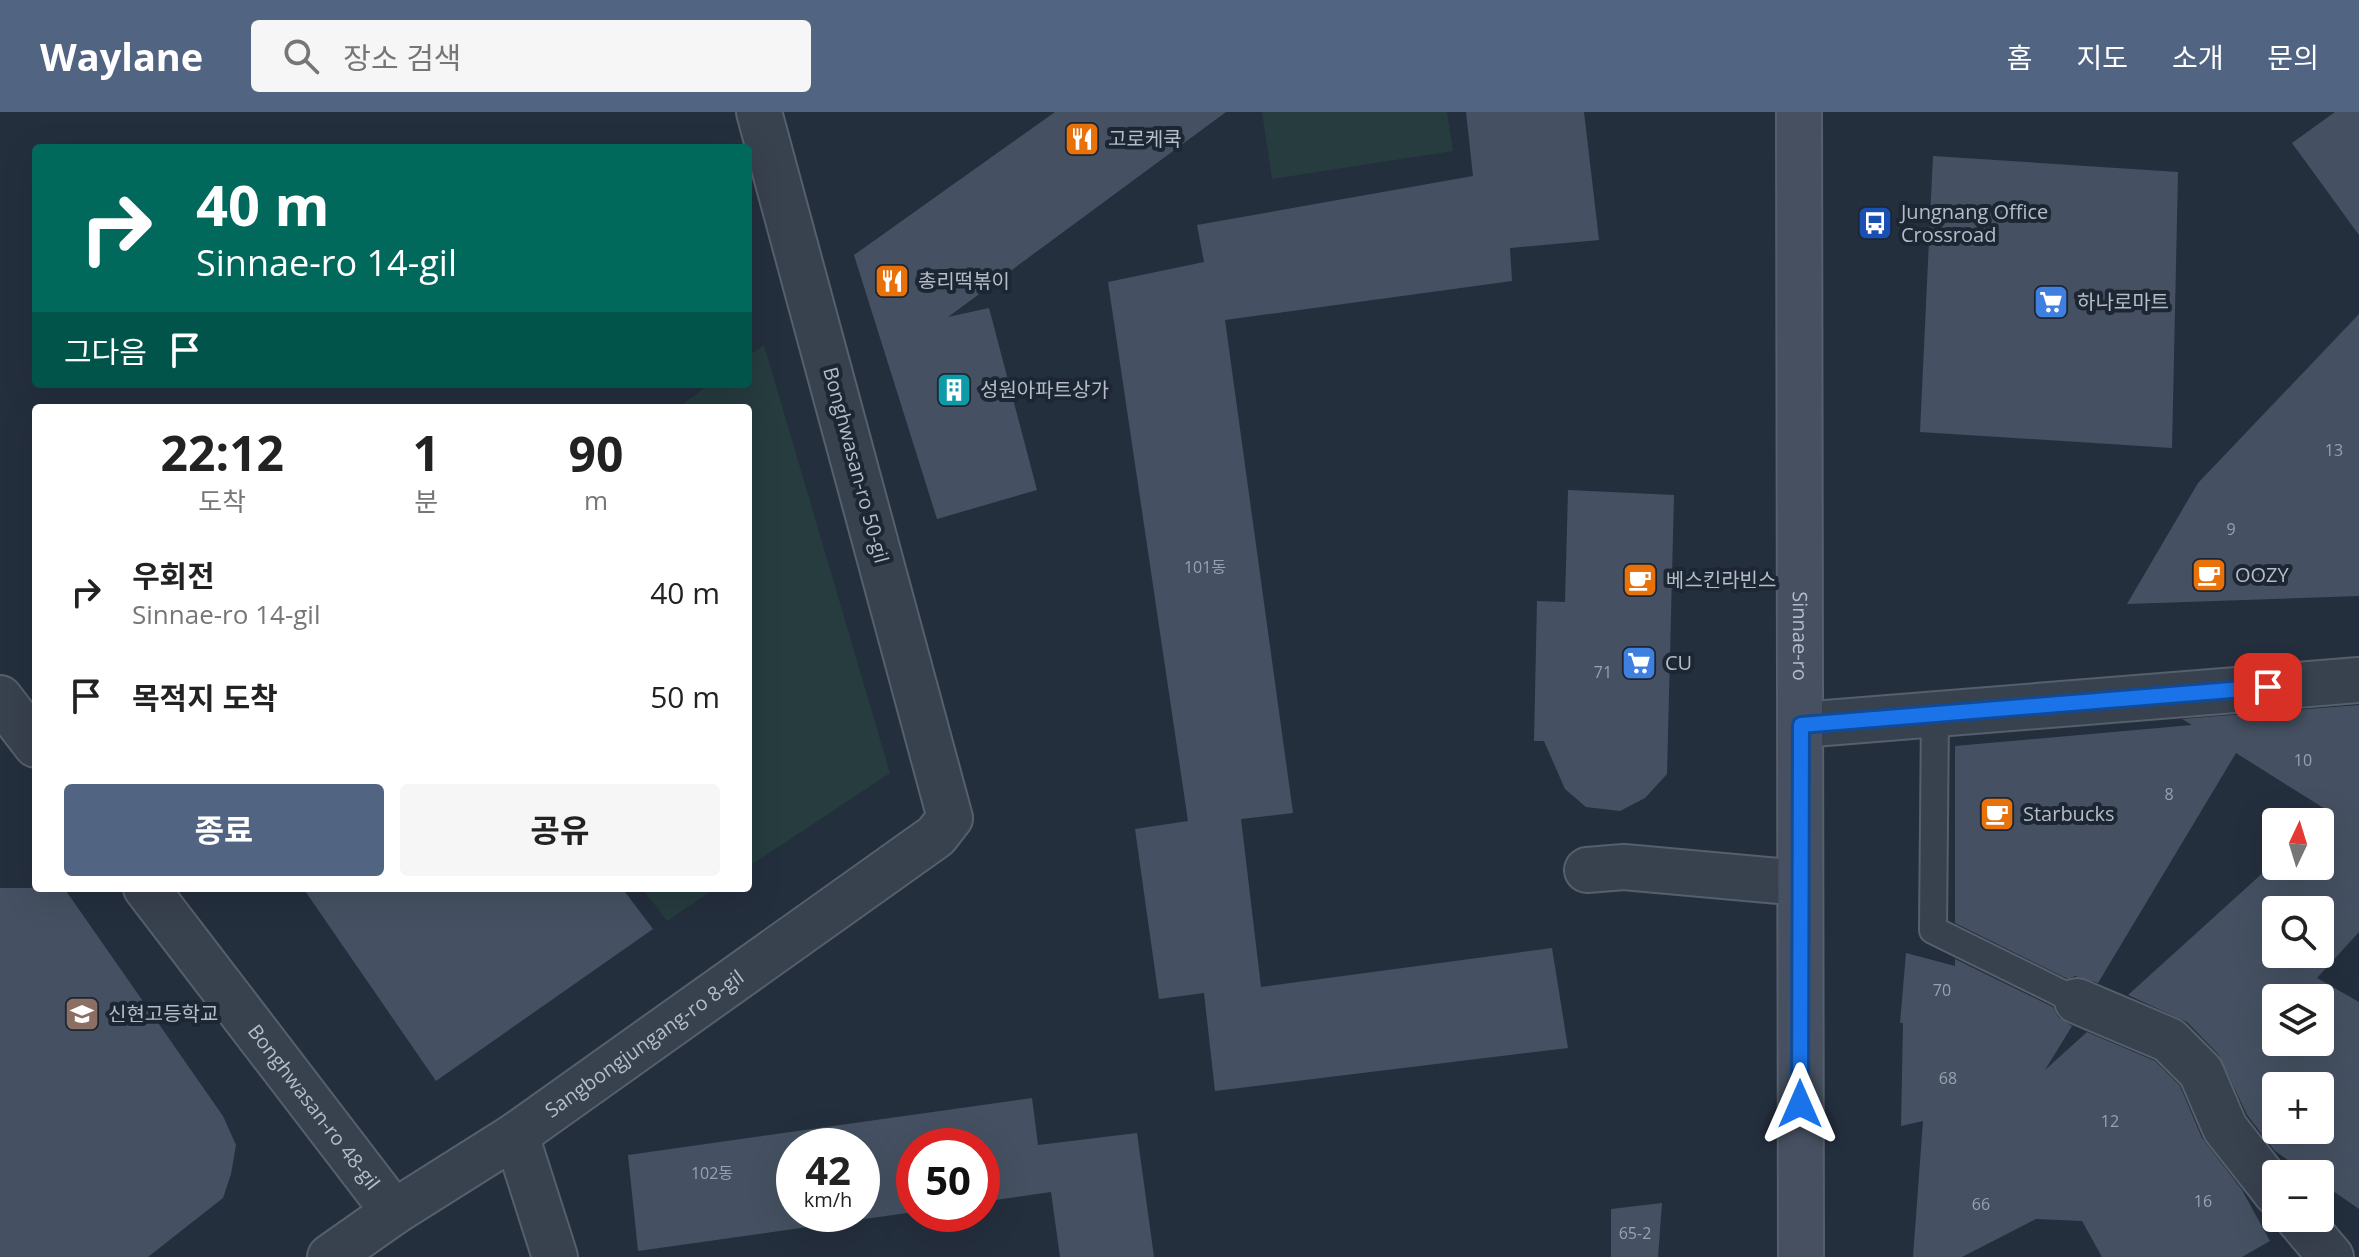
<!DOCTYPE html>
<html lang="ko">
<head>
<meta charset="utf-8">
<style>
  :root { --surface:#fff; --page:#f6f6f6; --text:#222; --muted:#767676; --accent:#516482 }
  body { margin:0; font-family:"Open Sans","Noto Sans KR",sans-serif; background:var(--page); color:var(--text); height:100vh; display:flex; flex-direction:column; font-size:30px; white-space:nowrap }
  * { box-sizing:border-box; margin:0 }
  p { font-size:26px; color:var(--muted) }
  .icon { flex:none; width:44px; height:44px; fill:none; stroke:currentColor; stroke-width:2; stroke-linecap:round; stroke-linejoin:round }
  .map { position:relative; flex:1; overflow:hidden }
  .sheet { position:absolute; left:32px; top:292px; width:720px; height:488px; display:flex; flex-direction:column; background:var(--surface); border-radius:8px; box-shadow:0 8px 32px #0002 }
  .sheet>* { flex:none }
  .top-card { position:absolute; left:32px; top:32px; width:720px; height:244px; border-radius:8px; box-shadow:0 8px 32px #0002; background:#00695c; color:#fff; overflow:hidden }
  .needle { width:52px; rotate:4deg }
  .tools { position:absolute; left:2262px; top:696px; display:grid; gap:16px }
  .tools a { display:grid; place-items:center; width:72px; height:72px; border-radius:8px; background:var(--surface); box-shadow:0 8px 32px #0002; font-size:40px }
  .speed { position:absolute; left:776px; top:1016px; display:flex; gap:16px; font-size:40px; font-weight:700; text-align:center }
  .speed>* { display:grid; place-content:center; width:104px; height:104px; border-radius:50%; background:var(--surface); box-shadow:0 8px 32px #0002; line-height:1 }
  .speed small { font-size:20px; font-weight:400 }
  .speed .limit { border:12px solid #d22; background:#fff; color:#111 }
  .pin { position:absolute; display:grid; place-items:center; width:68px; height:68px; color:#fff; margin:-34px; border-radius:16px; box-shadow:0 4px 12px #0006 }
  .me { position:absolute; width:88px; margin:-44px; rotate:0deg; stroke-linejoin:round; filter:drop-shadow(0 0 6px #0008) }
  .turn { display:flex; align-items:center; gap:28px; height:168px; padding:0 32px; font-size:36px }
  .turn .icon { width:104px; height:104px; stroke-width:2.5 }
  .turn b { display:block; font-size:56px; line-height:68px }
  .then { display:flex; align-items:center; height:76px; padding:0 32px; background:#0003; gap:16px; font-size:30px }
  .eta { display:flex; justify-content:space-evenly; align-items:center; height:136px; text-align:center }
  .eta b { font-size:48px; font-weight:700; line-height:56px }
  .cta { display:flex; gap:16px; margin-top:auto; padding:16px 32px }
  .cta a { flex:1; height:92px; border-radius:8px; background:var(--accent); color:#fff; font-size:32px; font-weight:700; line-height:92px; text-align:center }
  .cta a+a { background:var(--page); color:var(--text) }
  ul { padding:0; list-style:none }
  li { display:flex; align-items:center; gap:24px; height:104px; padding:0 32px }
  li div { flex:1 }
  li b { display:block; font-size:30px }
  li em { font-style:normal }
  header { display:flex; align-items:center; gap:48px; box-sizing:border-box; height:112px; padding:0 40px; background:var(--accent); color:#fff }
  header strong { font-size:38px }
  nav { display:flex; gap:44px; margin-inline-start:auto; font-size:28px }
  .search { width:560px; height:72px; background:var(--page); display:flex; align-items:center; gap:20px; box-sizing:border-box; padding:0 28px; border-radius:8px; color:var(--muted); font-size:30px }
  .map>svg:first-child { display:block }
  .green { fill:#263c3f }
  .building { fill:#455162; fill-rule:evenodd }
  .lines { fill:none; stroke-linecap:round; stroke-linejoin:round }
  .lane-casing { stroke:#565f6c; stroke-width:30 }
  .street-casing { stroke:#565f6c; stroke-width:48 }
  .secondary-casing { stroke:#565f6c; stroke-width:48 }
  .lane { stroke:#38414e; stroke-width:26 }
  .street { stroke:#38414e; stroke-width:44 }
  .secondary { stroke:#465061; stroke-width:44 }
  .route-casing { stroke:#114b97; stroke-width:20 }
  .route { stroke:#1a73e8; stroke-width:14 }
  .labels { text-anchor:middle; stroke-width:8; stroke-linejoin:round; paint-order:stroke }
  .number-label { font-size:16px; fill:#98a1af }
  .poi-label { font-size:20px; fill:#b4bcc9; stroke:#1d2633; text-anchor:start }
  .street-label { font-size:20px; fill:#b4bcc9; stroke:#1d2633 }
</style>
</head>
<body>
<header>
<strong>Waylane</strong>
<div class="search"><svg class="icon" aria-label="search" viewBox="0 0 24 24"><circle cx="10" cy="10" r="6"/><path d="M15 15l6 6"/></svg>장소 검색</div>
<nav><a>홈</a><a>지도</a><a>소개</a><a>문의</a></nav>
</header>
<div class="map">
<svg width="2359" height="1145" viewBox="0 0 2359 1145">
  <rect width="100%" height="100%" fill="#242f3e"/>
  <g class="green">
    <path d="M1262,0H1447L1453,39L1272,67Z"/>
    <path d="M764,233L890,661L748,755V296H677L710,272H748V244Z"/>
    <path d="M642,776H716L667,809Z"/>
  </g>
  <g class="building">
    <path d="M1055,0H1226L948,205L989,196L1037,378L937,407L854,143Z"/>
    <path d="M1466,0H1584L1599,128L1510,136L1512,169L1225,208L1293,701L1241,707L1261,875L1552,836L1568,936L1215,979L1204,881L1159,887L1135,717L1188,709L1108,170L1204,150L1197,113L1473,64Z"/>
    <path d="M2335,0H2359V123L2292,31Z"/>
    <path d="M1933,44L2178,60L2172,336L1920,320Z"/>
    <path d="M2359,202V484L2127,492L2198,371Z"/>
    <path d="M1568,378L1674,383L1667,662L1645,686L1620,699L1586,695L1565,677L1544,629H1534L1537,489L1565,490Z"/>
    <path d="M2359,593V820L2317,866L2359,890V1097L2320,1070V1062H2308L2275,1039L2247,1003L2219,943L2187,910L2128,883L2276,749V754H2320L2319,710L2330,700L2236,641L2098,871L2075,864L2068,867L1955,811V634L2192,613L2182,607ZM2276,798H2320V842H2276ZM2276,886H2320V930H2276ZM2276,974H2320V1018H2276Z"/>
    <path d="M0,776H64L223,1004L236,1033L231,1062L223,1086L148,1145H0Z"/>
    <path d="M303,776H622L653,817L436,969Z"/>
    <path d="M1906,841L1955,854V847L2053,895L2058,905L2072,914L2045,958L2087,920L2155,949L2180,974L2202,1026L2242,1078L2270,1129L2242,1145H2102L2082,1109L2036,1107L1962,1145H1913L1923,1009L1901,1014L1903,911H1900Z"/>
    <path d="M1032,986L1038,1033L1137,1021L1154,1145H1060L1051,1080L982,1090V1034H914V1100L638,1139L628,1043ZM794,1034H862V1102H794Z"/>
    <path d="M1662,1091L1658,1145H1611V1097Z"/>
  </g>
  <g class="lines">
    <g class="lane-casing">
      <path id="lane" d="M1935,602L1933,818L2077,889"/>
    </g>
    <g class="street-casing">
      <g id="street">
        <path d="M0,586L36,633"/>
        <path d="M1801,613L2359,568"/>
        <path d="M1587,758L1624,755L1800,771"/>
        <path id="s1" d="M146,776L394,1100"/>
        <path d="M2077,889L2169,928L2201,960L2225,1016L2276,1081"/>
        <path d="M516,1023L555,1145"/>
        <path d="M2298,1106L2331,1145"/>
        <path id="s2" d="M330,1145L394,1100L516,1023L936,724L950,706L759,0"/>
      </g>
    </g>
    <g class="secondary-casing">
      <g id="secondary">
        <path id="s3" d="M1799,0L1801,1145"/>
      </g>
    </g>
    <use href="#lane" class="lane"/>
    <use href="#street" class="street"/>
    <use href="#secondary" class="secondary"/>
  </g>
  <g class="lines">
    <g class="route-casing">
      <path id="route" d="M1800,992L1801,613L2268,575"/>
    </g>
    <use href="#route" class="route"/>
  </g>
  <defs>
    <g id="restaurant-square" transform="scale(1.8)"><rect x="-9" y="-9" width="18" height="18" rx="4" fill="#e8710a" stroke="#1d2633"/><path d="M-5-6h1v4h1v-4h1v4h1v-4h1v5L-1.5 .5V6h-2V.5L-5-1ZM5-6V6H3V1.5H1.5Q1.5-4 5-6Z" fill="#fff"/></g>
    <g id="bus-square" transform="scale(1.8)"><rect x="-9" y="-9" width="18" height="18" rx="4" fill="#1a4fb4" stroke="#1d2633"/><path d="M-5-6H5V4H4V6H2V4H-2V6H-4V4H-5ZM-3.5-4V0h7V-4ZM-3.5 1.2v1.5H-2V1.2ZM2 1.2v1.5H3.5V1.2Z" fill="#fff"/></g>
    <g id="supermarket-square" transform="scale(1.8)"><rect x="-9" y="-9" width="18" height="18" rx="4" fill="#3f7fe0" stroke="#1d2633"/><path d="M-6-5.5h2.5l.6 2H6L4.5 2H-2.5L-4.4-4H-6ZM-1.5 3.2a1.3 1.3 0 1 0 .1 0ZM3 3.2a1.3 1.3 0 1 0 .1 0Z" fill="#fff"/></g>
    <g id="building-square" transform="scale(1.8)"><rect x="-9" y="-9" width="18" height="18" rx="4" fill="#0f9aa8" stroke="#1d2633"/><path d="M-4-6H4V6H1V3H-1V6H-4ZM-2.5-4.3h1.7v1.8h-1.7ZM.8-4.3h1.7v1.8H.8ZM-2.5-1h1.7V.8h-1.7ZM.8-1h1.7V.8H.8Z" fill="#fff"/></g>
    <g id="cafe-square" transform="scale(1.8)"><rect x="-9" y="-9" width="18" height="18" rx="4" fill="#e8710a" stroke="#1d2633"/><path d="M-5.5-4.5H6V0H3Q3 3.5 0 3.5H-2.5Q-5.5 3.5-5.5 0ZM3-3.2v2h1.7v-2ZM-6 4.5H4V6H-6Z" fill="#fff"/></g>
    <g id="school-square" transform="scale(1.8)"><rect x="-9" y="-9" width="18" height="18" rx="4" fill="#8d6e63" stroke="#1d2633"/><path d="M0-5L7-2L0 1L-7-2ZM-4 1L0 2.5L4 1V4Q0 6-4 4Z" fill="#fff"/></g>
  </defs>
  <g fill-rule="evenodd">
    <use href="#restaurant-square" x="1082" y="27"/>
    <use href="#bus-square" x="1875" y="111"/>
    <use href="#restaurant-square" x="892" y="169"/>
    <use href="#supermarket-square" x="2051" y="190"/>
    <use href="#building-square" x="954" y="278"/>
    <use href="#cafe-square" x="2209" y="463"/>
    <use href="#cafe-square" x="1640" y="468"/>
    <use href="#supermarket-square" x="1639" y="551"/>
    <use href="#cafe-square" x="1997" y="702"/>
    <use href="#school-square" x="82" y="902"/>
  </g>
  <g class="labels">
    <g class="number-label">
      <text x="2334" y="344">13</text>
      <text x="2231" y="423">9</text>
      <text x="1205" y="461">101동</text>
      <text x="1603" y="566">71</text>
      <text x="2303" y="654">10</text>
      <text x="2169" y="688">8</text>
      <text x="1942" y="884">70</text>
      <text x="1948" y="972">68</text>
      <text x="2110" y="1015">12</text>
      <text x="712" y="1067">102동</text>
      <text x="2203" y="1095">16</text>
      <text x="1981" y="1098">66</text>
      <text x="1635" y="1127">65-2</text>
    </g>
    <g class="poi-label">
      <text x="1108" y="34">고로케쿡</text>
      <text x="1901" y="107">Jungnang Office<tspan x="1901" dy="23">Crossroad</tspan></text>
      <text x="918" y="176">총리떡볶이</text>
      <text x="2077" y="197">하나로마트</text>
      <text x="980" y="285">성원아파트상가</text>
      <text x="2235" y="470">OOZY</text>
      <text x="1666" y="475">베스킨라빈스</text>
      <text x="1665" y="558">CU</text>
      <text x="2023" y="709">Starbucks</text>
      <text x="108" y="909">신현고등학교</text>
    </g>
    <g class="street-label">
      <text transform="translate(856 353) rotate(75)" y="7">Bonghwasan-ro 50-gil</text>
      <text dy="7" stroke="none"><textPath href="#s3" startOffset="524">Sinnae-ro</textPath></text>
      <text dy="7" stroke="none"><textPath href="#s2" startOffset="380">Sangbongjungang-ro 8-gil</textPath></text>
      <text dy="7" stroke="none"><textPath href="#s1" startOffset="276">Bonghwasan-ro 48-gil</textPath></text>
    </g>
  </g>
</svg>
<div class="tools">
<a><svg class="needle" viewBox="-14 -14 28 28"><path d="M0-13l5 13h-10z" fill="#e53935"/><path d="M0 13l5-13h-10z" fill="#767676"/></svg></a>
<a><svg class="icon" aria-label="search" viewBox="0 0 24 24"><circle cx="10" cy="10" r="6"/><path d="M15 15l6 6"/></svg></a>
<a><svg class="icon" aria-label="layers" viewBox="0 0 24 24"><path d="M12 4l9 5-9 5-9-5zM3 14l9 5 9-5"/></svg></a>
<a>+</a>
<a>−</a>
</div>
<div class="speed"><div>42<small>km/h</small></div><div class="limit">50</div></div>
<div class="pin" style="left:2268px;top:575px;background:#d93025"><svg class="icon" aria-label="arrive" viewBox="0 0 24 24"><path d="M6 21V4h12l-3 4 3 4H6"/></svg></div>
<svg class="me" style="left:1800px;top:992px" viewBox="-20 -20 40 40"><path d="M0-17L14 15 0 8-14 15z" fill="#1a73e8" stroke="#fff" stroke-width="4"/></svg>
<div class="top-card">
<div class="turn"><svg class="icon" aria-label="right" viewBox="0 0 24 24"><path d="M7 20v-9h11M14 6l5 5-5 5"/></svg><div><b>40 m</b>Sinnae-ro 14-gil</div></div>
<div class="then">그다음<svg class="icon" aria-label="arrive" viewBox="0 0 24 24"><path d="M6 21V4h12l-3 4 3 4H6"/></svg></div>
</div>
<section class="sheet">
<div class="eta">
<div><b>22:12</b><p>도착</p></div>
<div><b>1</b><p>분</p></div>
<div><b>90</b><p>m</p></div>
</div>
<ul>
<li><svg class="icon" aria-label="right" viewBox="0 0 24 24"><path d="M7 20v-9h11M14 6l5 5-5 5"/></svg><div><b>우회전</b><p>Sinnae-ro 14-gil</p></div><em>40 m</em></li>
<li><svg class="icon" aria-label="arrive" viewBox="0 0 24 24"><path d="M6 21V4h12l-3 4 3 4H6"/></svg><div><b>목적지 도착</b></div><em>50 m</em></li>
</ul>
<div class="cta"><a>종료</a><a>공유</a></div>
</section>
</div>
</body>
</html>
